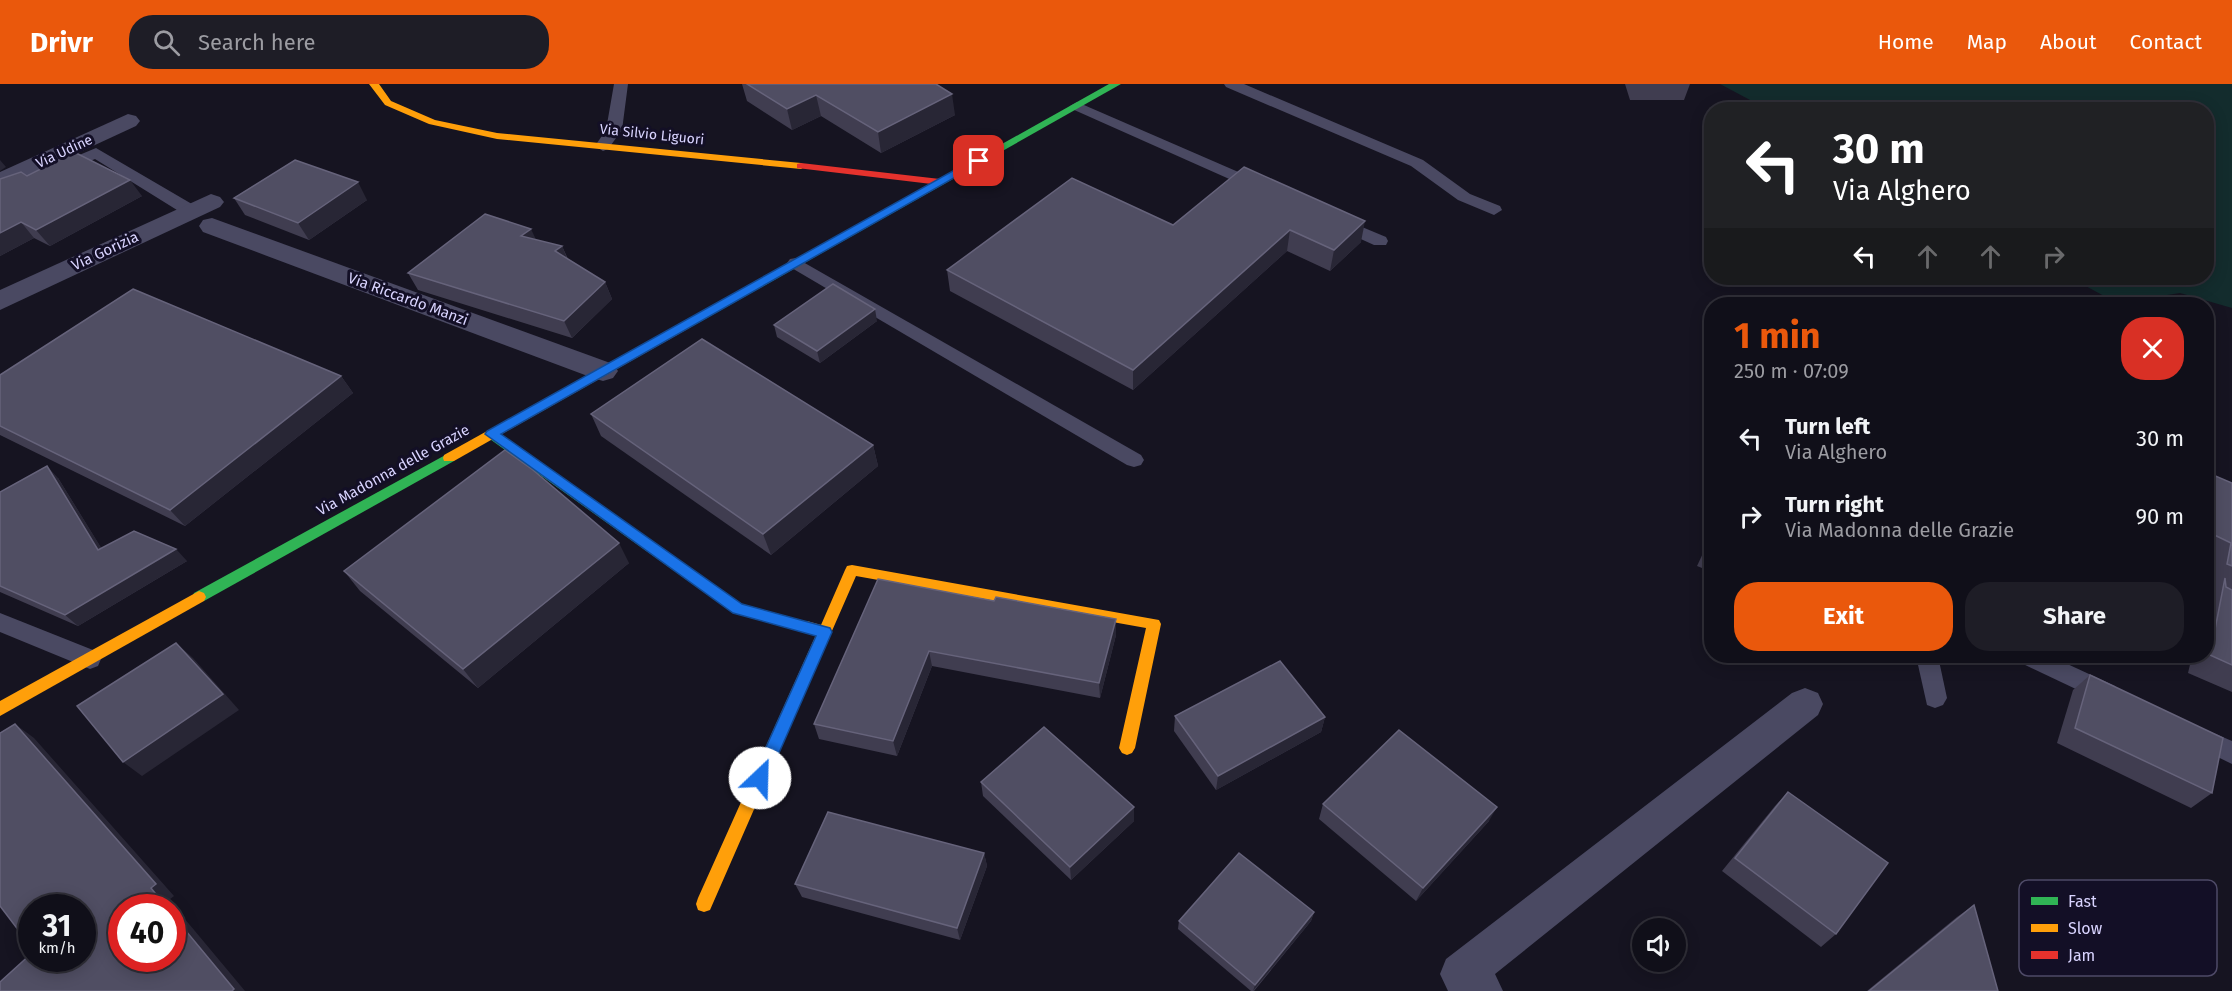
<!DOCTYPE html>
<html lang="en">
<head>
<meta charset="utf-8">
<style>
  :root { --surface:#100f19; --page:#1e1d26; --text:#f1f3f6; --muted:#9c9ca2; --line:#302f38; --accent:#ea580c }
  body { margin:0; font-family:"Fira Sans",sans-serif; background:var(--page); color:var(--text); height:100vh; display:flex; flex-direction:column; font-size:22px; white-space:nowrap }
  * { box-sizing:border-box; margin:0 }
  p { font-size:20px; color:var(--muted) }
  .icon { flex:none; width:33px; height:33px; fill:none; stroke:currentColor; stroke-width:2; stroke-linecap:round; stroke-linejoin:round }
  .map { position:relative; flex:1; overflow:hidden }
  .sheet { position:absolute; left:1704px; top:213px; width:510px; height:366px; display:flex; flex-direction:column; background:var(--surface); border-radius:24px; box-shadow:0 3px 15px #0003,0 0 0 2px var(--line) }
  .sheet>* { flex:none }
  .hud { position:absolute; left:1704px; top:18px; width:510px; height:183px; border-radius:24px; box-shadow:0 3px 15px #0003,0 0 0 2px var(--line); background:#202124; color:#fff; overflow:hidden }
  .fabs { position:absolute; left:1632px; top:834px; display:grid; gap:12px }
  .fabs a { display:grid; place-items:center; width:54px; height:54px; border-radius:50%; background:var(--surface); box-shadow:0 3px 15px #0003,0 0 0 2px var(--line); font-size:30px }
  .speed { position:absolute; left:18px; top:810px; display:flex; gap:12px; font-size:30px; font-weight:700; text-align:center }
  .speed>* { display:grid; place-content:center; width:78px; height:78px; border-radius:50%; background:var(--surface); box-shadow:0 3px 15px #0003,0 0 0 2px var(--line); line-height:1 }
  .speed small { font-size:15px; font-weight:400 }
  .speed .limit { border:9px solid #d22; background:#fff; color:#111 }
  .pin { position:absolute; display:grid; place-items:center; width:51px; height:51px; color:#fff; margin:-26px; border-radius:12px; box-shadow:0 3px 9px #0006 }
  .me { position:absolute; width:66px; margin:-33px; rotate:24deg; stroke-linejoin:round; filter:drop-shadow(0 0 4px #0008) }
  .turn { display:flex; align-items:center; gap:21px; height:126px; padding:0 30px; font-size:27px }
  .turn .icon { width:78px; height:78px; stroke-width:2.5 }
  .turn b { display:block; font-size:42px; line-height:51px }
  .lanes { display:flex; align-items:center; height:57px; padding:0 30px; background:#0003; justify-content:center; gap:30px; direction:ltr }
  .lanes .off { opacity:.35 }
  .round { display:grid; place-items:center; flex:none; width:63px; height:63px; border-radius:24px; background:var(--page) }
  .summary { display:flex; align-items:center; justify-content:space-between; height:102px; padding:0 30px }
  h1 { font-size:36px; font-weight:700; line-height:45px; color:var(--accent) }
  .cta { display:flex; gap:12px; margin-top:auto; padding:12px 30px }
  .cta a { flex:1; height:69px; border-radius:24px; background:var(--accent); color:#fff; font-size:24px; font-weight:700; line-height:69px; text-align:center }
  .cta a+a { background:var(--page); color:var(--text) }
  ul { padding:0; list-style:none }
  li { display:flex; align-items:center; gap:18px; height:78px; padding:0 30px }
  li div { flex:1 }
  li b { display:block; font-size:22px }
  li em { font-style:normal }
  header { display:flex; align-items:center; gap:36px; box-sizing:border-box; height:84px; padding:0 30px; background:var(--accent); color:#fff }
  header strong { font-size:28px }
  nav { display:flex; gap:33px; margin-inline-start:auto; font-size:21px }
  .search { width:420px; height:54px; background:var(--page); display:flex; align-items:center; gap:15px; box-sizing:border-box; padding:0 21px; border-radius:24px; color:var(--muted); font-size:22px }
  .map>svg:first-child { display:block }
  .green { fill:#132c2d }
  .lines { fill:none; stroke-linecap:round; stroke-linejoin:round }
  .lane { fill:#4a4962; fill-rule:evenodd }
  .street { fill:#4a4962; fill-rule:evenodd }
  .fast { fill:#30b455; fill-rule:evenodd }
  .slow { fill:#ff9f0a; fill-rule:evenodd }
  .jam { fill:#e5322d; fill-rule:evenodd }
  .wall { fill:#403d50 }
  .shaded-wall { fill:#282635 }
  .building { fill:#504e63; stroke:#66637b; stroke-width:1.5 }
  .route { fill:#1a73e8; stroke:#114b97; stroke-width:1.5 }
  .labels { text-anchor:middle; stroke-width:6; stroke-linejoin:round; paint-order:stroke }
  .far-street-label { font-size:14px; fill:#d9d4ff; stroke:#130f26 }
  .street-label { font-size:15px; fill:#d9d4ff; stroke:#130f26 }
  .key { fill:#130f26; stroke:#4e4a67; stroke-width:1.5 }
  .key-label { font-size:16px; fill:#d9d4ff }
</style>
</head>
<body>
<header>
<strong>Drivr</strong>
<div class="search"><svg class="icon" aria-label="search" viewBox="0 0 24 24"><circle cx="10" cy="10" r="6"/><path d="M15 15l6 6"/></svg>Search here</div>
<nav><a>Home</a><a>Map</a><a>About</a><a>Contact</a></nav>
</header>
<div class="map">
<svg width="2232" height="907" viewBox="0 0 2232 907">
  <rect width="100%" height="100%" fill="#161421"/>
  <path class="green" d="M1720,0H2232V224L2180,209L2117,219L2071,194H2206V26L1767,25Z"/>
  <g class="lines">
    <g class="lane">
      <path d="M614,0H628L622,46L608,65L603,67L595,62L606,46Z"/>
      <path d="M1224,0H1244L1423,76L1470,110L1500,122L1502,126L1494,131L1458,116L1411,82L1226,3Z"/>
      <path d="M1077,18L1266,100L1268,103L1260,108L1254,106L1072,25L1070,22Z"/>
      <path d="M96,64L197,123L199,127L191,132L185,131L95,75L59,90L51,85L53,82Z"/>
      <path d="M1338,133L1386,153L1388,157L1386,161H1374L1332,142L1330,138L1332,134Z"/>
      <path d="M796,174L1141,371L1144,376L1141,381L1134,383L1127,381L790,183L787,179L790,175Z"/>
      <path d="M0,529L98,568L101,575L98,582L90,585L0,548Z"/>
      <path d="M1916,572H1938L1947,614L1943,621L1935,624L1927,621Z"/>
      <path d="M2018,572H2050L2115,602L2119,609L2115,616L2107,619L2099,616L2021,579Z"/>
      <path d="M2197,642L2232,657V680L2189,659L2185,652L2189,645Z"/>
    </g>
    <g class="street">
      <path d="M128,30L136,32L140,37L136,42L0,105V88Z"/>
      <path d="M211,110L220,113L224,118L220,123L0,226V206Z"/>
      <path d="M212,134L613,280L618,287L613,294L603,297L593,294L203,148L199,142L203,136Z"/>
      <path d="M1805,604L1818,609L1823,620L1818,631L1495,890L1503,907H1448L1440,890L1446,875L1792,609Z"/>
    </g>
    <g class="fast">
      <path d="M1109,0H1121L691,243H683L681,240Z"/>
      <path d="M491,345L742,520L812,539L814,543L812,547L807,549L733,529L487,353L485,350L487,347Z"/>
      <path d="M449,369L455,374L454,377L204,517H194L192,513L194,509Z"/>
    </g>
    <g class="slow">
      <path d="M369,0H379L391,17L435,36L497,49L801,79L806,82L801,85L497,55L429,40L385,21Z"/>
      <path d="M687,236L693,240L691,243L454,377H444L443,374L444,371Z"/>
      <path d="M852,481L1159,536L1161,540L1135,664L1132,669L1127,671L1122,669L1119,664L1146,544L856,492L710,826L704,828L698,826L696,820L698,814L816,551L802,547L800,543L802,539L807,537L821,541L845,486L847,482Z"/>
      <path d="M199,507L204,509L206,513L204,517L0,632V617Z"/>
    </g>
    <path class="jam" d="M801,79L940,95L945,98L940,101L797,84V80Z"/>
  </g>
  <g class="wall">
    <path d="M742,0H936L955,31L881,69L821,32L792,46L747,17Z"/>
    <path d="M1625,0H1690L1684,16H1630Z"/>
    <path d="M1244,83L1361,158L1330,187L1287,167L1133,306L950,207L947,186L1173,141Z"/>
    <path d="M27,92L142,112L50,162L34,154L0,172V95Z"/>
    <path d="M234,114L367,116L309,156L245,131Z"/>
    <path d="M536,156L562,162L568,175L605,198L612,215L572,254L418,206L408,189Z"/>
    <path d="M877,237L820,279L777,253L774,241Z"/>
    <path d="M0,291L341,292L353,309L185,442L0,351Z"/>
    <path d="M591,330L873,361L878,382L771,471L601,352Z"/>
    <path d="M2206,388L2232,399V608L2188,589L2192,572H2206V509L2215,502L2207,498L2211,477L2206,475Z"/>
    <path d="M58,394L101,464L187,477L78,542L0,508V408Z"/>
    <path d="M1712,450V488L1697,482Z"/>
    <path d="M629,479L478,604L360,507L344,487Z"/>
    <path d="M878,495L1116,551L1100,614L932,582L897,672L819,655L814,640Z"/>
    <path d="M2090,591L2212,709L2191,724L2057,659L2073,606Z"/>
    <path d="M1175,632L1325,633L1321,648L1216,706L1174,647Z"/>
    <path d="M981,698L1134,723V737L1071,796L983,712Z"/>
    <path d="M1788,708L1836,850L1821,863L1722,787L1775,722Z"/>
    <path d="M1323,720L1489,737L1416,817L1319,735Z"/>
    <path d="M984,769L987,782L960,856L802,813L795,800Z"/>
    <path d="M1974,821L1998,907H1867L1957,833Z"/>
    <path d="M1314,828L1311,837L1254,907H1251L1178,845L1179,837Z"/>
  </g>
  <g class="shaded-wall">
    <path d="M952,10L955,31L881,69L878,48Z"/>
    <path d="M816,11L821,32L792,46L787,25Z"/>
    <path d="M0,76L6,83L0,87Z"/>
    <path d="M130,96L142,112L50,162L36,146Z"/>
    <path d="M358,98L367,116L309,156L298,139Z"/>
    <path d="M1365,137L1361,158L1330,187L1334,166Z"/>
    <path d="M21,138L34,154L0,172V149Z"/>
    <path d="M531,145L539,162L521,152Z"/>
    <path d="M1290,146L1287,167L1133,306V286Z"/>
    <path d="M562,162L569,179L555,167Z"/>
    <path d="M605,198L612,215L572,254L564,237Z"/>
    <path d="M875,225L877,237L820,279L817,267Z"/>
    <path d="M341,292L353,309L185,442L170,426Z"/>
    <path d="M873,361L878,382L771,471L763,450Z"/>
    <path d="M47,382L58,394L110,478L98,466Z"/>
    <path d="M619,459L629,479L478,604L463,585Z"/>
    <path d="M176,465L187,477L78,542L65,531Z"/>
    <path d="M1116,535V551L1100,614L1099,599Z"/>
    <path d="M176,559L193,574L239,626L142,692L123,678Z"/>
    <path d="M929,567L932,582L897,672L893,657Z"/>
    <path d="M1325,633L1321,648L1216,706L1218,692Z"/>
    <path d="M15,640L34,654L174,812L169,816L245,907H232L172,830V824H167Z"/>
    <path d="M1134,723V737L1071,796L1070,783Z"/>
    <path d="M1497,723L1489,737L1416,817L1423,804Z"/>
    <path d="M984,769L987,782L960,856L957,844Z"/>
    <path d="M1314,828L1311,837L1253,907L1255,901Z"/>
  </g>
  <g class="building">
    <path d="M747,0H936L952,10L878,48L816,11L787,25Z"/>
    <path d="M74,68L130,96L36,146L21,138L0,149V95L21,88L27,92Z"/>
    <path d="M295,76L358,98L298,139L234,114Z"/>
    <path d="M1244,83L1365,137L1334,166L1290,146L1133,286L947,186L1072,94L1173,141Z"/>
    <path d="M485,130L531,145L521,152L562,162L555,167L605,198L564,237L408,189Z"/>
    <path d="M833,200L875,225L817,267L774,241Z"/>
    <path d="M133,205L341,292L170,426L0,342V291Z"/>
    <path d="M702,255L873,361L763,450L591,330Z"/>
    <path d="M505,366L533,386L619,459L463,585L344,487Z"/>
    <path d="M47,382L98,466L134,447L176,465L65,531L0,502V408Z"/>
    <path d="M2206,388L2232,399V482L2227,480L2231,459L2206,447Z"/>
    <path d="M1712,454V467L1706,465Z"/>
    <path d="M2225,494L2226,503L2232,506V581L2210,571Z"/>
    <path d="M878,495L994,517L996,513L1116,535L1099,599L929,567L893,657L814,640Z"/>
    <path d="M176,559L223,610L123,678L77,622Z"/>
    <path d="M1280,577L1325,633L1218,692L1175,632Z"/>
    <path d="M2090,591L2223,654L2212,709L2075,644Z"/>
    <path d="M15,640L156,800L151,804L167,824H122V874H172V830L234,905L232,907H0V898L32,869V874H82V824H32V864L0,822V649Z"/>
    <path d="M1044,643L1134,723L1070,783L981,698Z"/>
    <path d="M1399,646L1497,723L1423,804L1323,720Z"/>
    <path d="M1788,708L1888,779L1836,850L1735,774Z"/>
    <path d="M828,728L984,769L957,844L795,800Z"/>
    <path d="M1239,769L1314,828L1255,901L1179,837Z"/>
    <path d="M1974,821L1998,907H1869Z"/>
  </g>
  <path class="route" d="M976,74L984,77L501,350L742,520L830,544L832,548L768,694L766,699L760,701L754,699L752,694L816,552L733,529L485,350L487,347Z"/>
  <g class="labels">
    <g class="far-street-label">
      <text transform="translate(652 50) rotate(6)" y="5">Via Silvio Liguori</text>
      <text transform="translate(64 67) rotate(-25)" y="5">Via Udine</text>
    </g>
    <g class="street-label">
      <text transform="translate(105 167) rotate(-25)" y="5">Via Gorizia</text>
      <text transform="translate(408 215) rotate(20)" y="5">Via Riccardo Manzi</text>
      <text transform="translate(393 386) rotate(-29)" y="5">Via Madonna delle Grazie</text>
    </g>
  </g>
  <rect x="2019" y="796" width="198" height="96" rx="9" class="key"/>
  <rect x="2031" y="813" width="27" height="8" fill="#30b455"/>
  <rect x="2031" y="840" width="27" height="8" fill="#ff9f0a"/>
  <rect x="2031" y="867" width="27" height="8" fill="#e5322d"/>
  <g class="key-label">
    <text x="2068" y="823">Fast</text>
    <text x="2068" y="850">Slow</text>
    <text x="2068" y="877">Jam</text>
  </g>
</svg>
<div class="fabs">
<a><svg class="icon" aria-label="sound" viewBox="0 0 24 24"><path d="M4 9h4l5-4v14l-5-4H4zM17 9q2 3 0 6"/></svg></a>
</div>
<div class="speed"><div>31<small>km/h</small></div><div class="limit">40</div></div>
<div class="pin" style="left:979px;top:77px;background:#d93025"><svg class="icon" aria-label="arrive" viewBox="0 0 24 24"><path d="M6 21V4h12l-3 4 3 4H6"/></svg></div>
<svg class="me" style="left:760px;top:694px" viewBox="-20 -20 40 40"><circle r="19" fill="#fff"/><path d="M0-13L10 11 0 6-10 11z" fill="#1a73e8"/></svg>
<div class="hud">
<div class="turn"><svg class="icon" aria-label="left" viewBox="0 0 24 24"><path d="M17 20v-9H6M10 6l-5 5 5 5"/></svg><div><b>30 m</b>Via Alghero</div></div>
<div class="lanes"><svg class="icon" aria-label="left" viewBox="0 0 24 24"><path d="M17 20v-9H6M10 6l-5 5 5 5"/></svg><svg class="icon off" aria-label="ahead" viewBox="0 0 24 24"><path d="M12 20V5M6 11l6-6 6 6"/></svg><svg class="icon off" aria-label="ahead" viewBox="0 0 24 24"><path d="M12 20V5M6 11l6-6 6 6"/></svg><svg class="icon off" aria-label="right" viewBox="0 0 24 24"><path d="M7 20v-9h11M14 6l5 5-5 5"/></svg></div>
</div>
<section class="sheet">
<div class="summary"><div><h1>1 min</h1><p>250 m · 07:09</p></div><a class="round" style="background:#d93025;color:#fff"><svg class="icon" aria-label="close" viewBox="0 0 24 24"><path d="M6 6l12 12M18 6L6 18"/></svg></a></div>
<ul>
<li><svg class="icon" aria-label="left" viewBox="0 0 24 24"><path d="M17 20v-9H6M10 6l-5 5 5 5"/></svg><div><b>Turn left</b><p>Via Alghero</p></div><em>30 m</em></li>
<li><svg class="icon" aria-label="right" viewBox="0 0 24 24"><path d="M7 20v-9h11M14 6l5 5-5 5"/></svg><div><b>Turn right</b><p>Via Madonna delle Grazie</p></div><em>90 m</em></li>
</ul>
<div class="cta"><a>Exit</a><a>Share</a></div>
</section>
</div>
</body>
</html>
